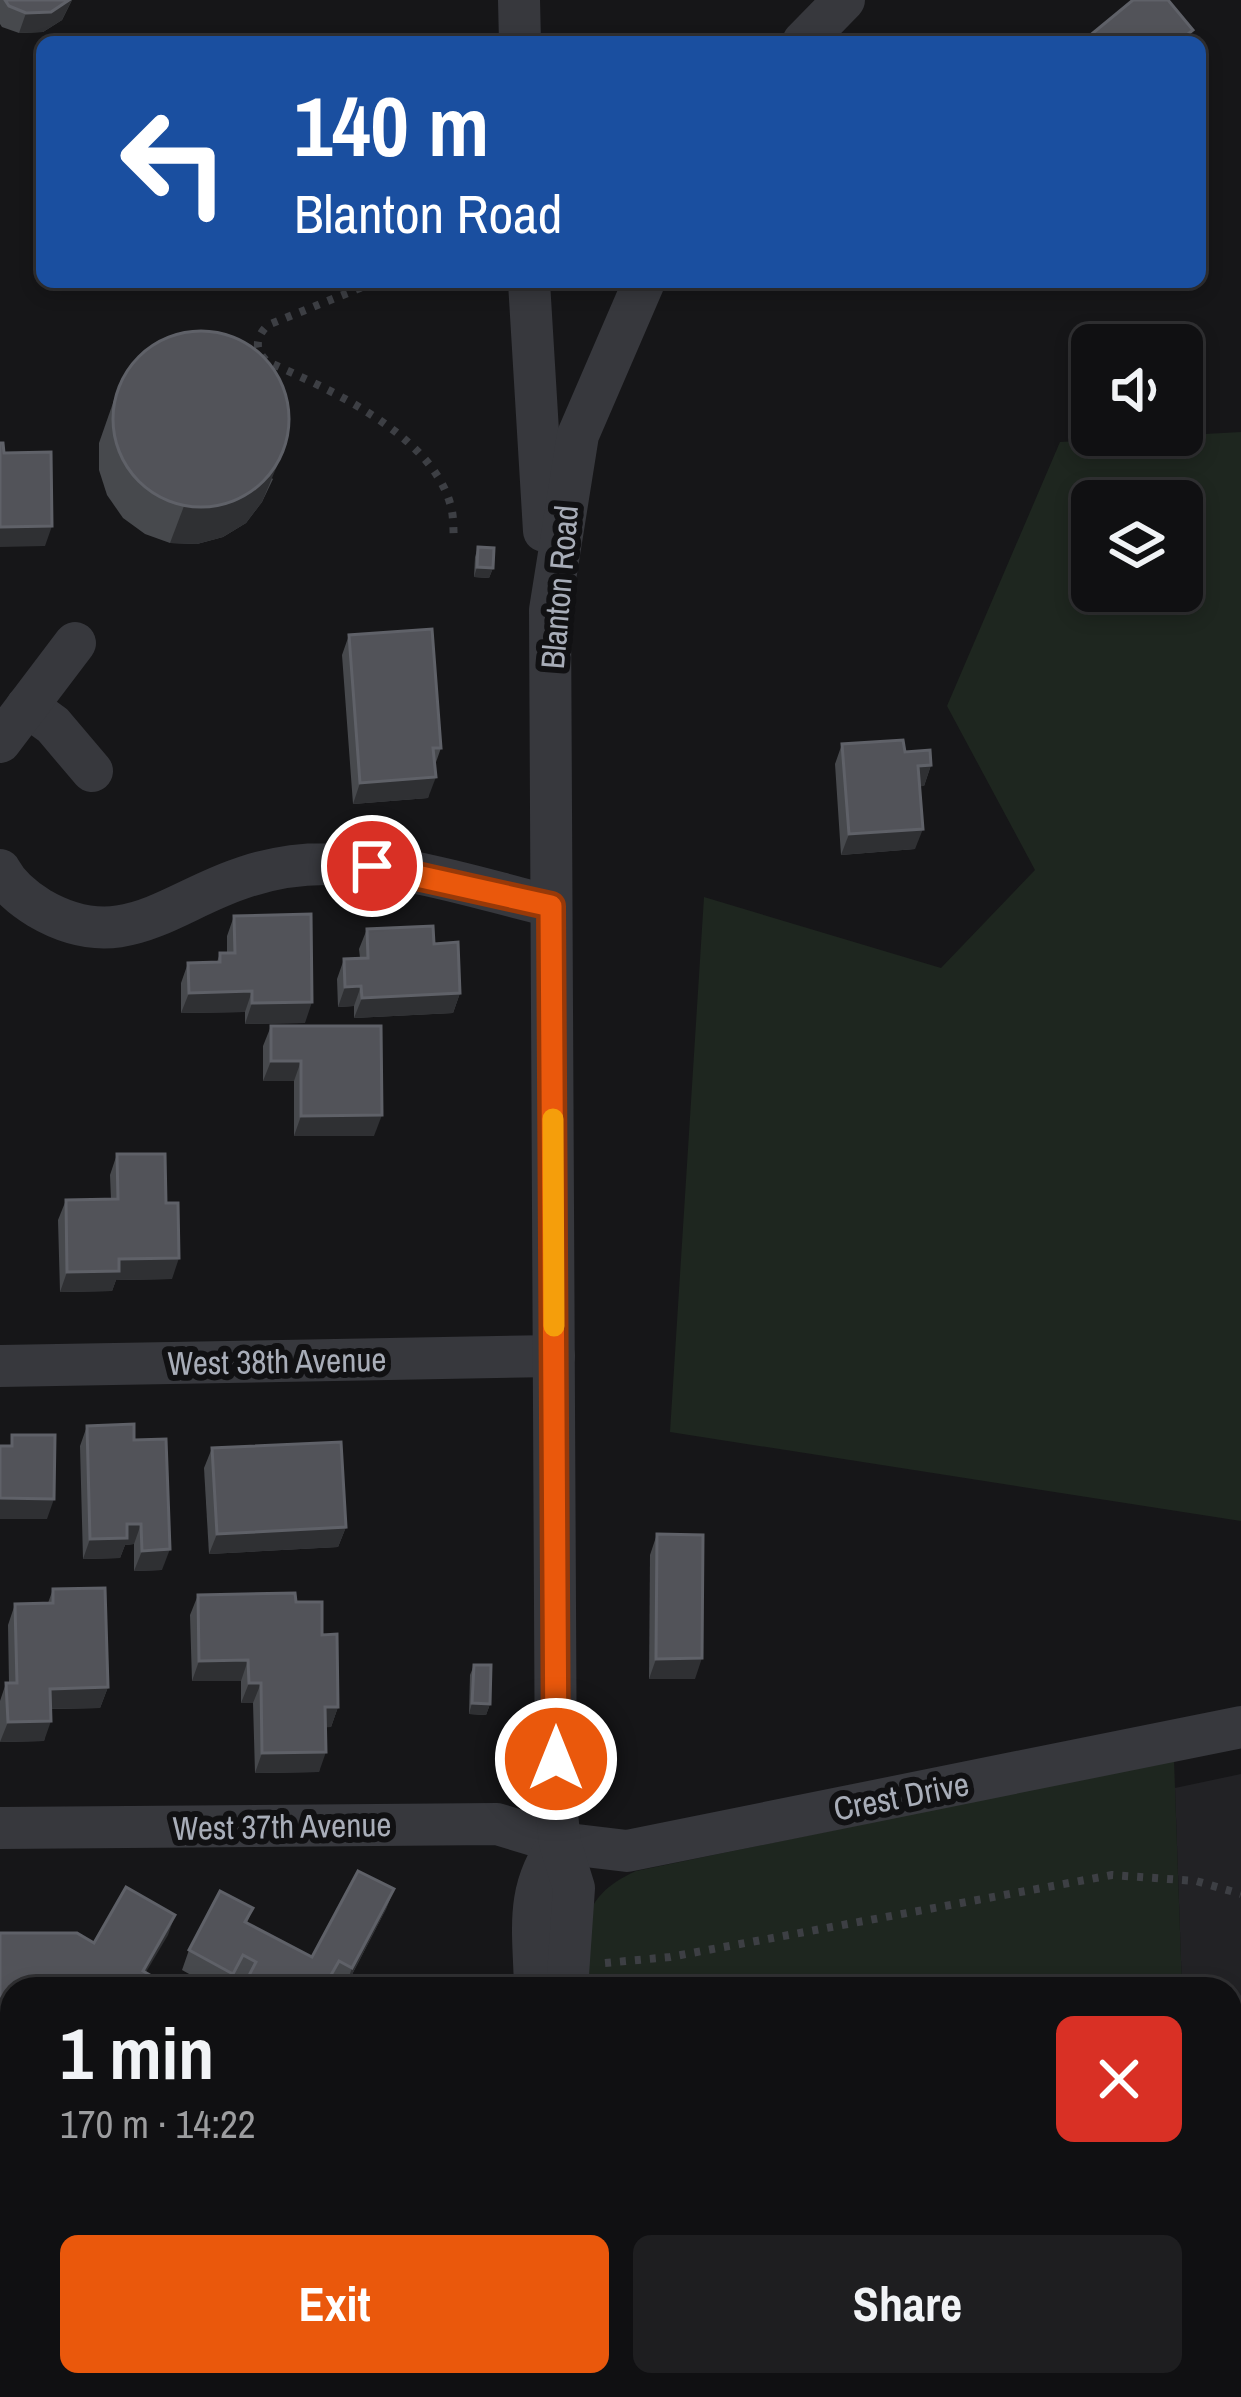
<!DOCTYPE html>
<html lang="en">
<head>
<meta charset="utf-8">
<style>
  :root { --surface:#101012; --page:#1e1e20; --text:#f1f3f6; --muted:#9c9d9f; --line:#303032; --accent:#ea580c }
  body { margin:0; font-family:"Archivo Narrow",sans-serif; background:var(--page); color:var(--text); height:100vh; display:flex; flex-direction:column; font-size:45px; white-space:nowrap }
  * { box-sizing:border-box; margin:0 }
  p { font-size:39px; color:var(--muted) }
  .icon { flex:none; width:66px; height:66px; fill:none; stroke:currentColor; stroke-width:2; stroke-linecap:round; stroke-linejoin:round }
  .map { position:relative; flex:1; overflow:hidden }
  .drawer { position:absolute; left:0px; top:1977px; width:1242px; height:420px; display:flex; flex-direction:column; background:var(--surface); border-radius:36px 36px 0 0; box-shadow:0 6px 18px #0003,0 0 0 3px var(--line) }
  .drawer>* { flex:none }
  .top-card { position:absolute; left:36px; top:36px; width:1170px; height:252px; border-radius:18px; box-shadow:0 6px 18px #0003,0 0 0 3px var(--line); background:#1a4fa0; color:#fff; overflow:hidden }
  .tools { position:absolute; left:1071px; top:324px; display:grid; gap:24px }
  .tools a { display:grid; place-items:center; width:132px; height:132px; border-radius:18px; background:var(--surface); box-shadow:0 6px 18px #0003,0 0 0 3px var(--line); font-size:60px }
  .pin { position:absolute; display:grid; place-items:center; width:102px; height:102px; color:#fff; margin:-51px; border:6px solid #fff; border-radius:50%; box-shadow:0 3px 12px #0007 }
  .me { position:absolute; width:132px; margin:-66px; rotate:0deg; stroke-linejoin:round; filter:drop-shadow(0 0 9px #0008) }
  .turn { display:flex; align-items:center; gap:42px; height:252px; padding:0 60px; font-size:54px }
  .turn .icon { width:156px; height:156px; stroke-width:2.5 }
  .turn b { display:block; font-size:84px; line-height:102px }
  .round { display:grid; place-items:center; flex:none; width:126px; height:126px; border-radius:18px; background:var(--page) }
  .summary { display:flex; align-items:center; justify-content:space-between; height:204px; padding:0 60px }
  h1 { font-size:72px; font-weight:700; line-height:90px }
  .cta { display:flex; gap:24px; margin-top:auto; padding:24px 60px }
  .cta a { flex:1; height:138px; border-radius:18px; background:var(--accent); color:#fff; font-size:48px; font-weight:700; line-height:138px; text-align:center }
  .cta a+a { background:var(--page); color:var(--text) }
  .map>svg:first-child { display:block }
  .built { fill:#222225 }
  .green { fill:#1e261f; fill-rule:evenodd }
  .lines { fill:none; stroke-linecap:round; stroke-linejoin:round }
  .path { stroke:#3d3f44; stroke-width:8; stroke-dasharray:6 9; stroke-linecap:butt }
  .minor { stroke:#37383d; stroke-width:42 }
  .wall { fill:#47494d }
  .shaded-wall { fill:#2f3033 }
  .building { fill:#525359; stroke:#5f6168; stroke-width:3 }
  .route-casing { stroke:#983908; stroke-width:30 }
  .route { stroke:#ea580c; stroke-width:21 }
  .slow { stroke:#f59e0b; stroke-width:21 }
  .labels { text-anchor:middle; stroke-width:12; stroke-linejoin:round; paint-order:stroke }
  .street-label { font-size:33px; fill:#a8adb8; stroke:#111113 }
</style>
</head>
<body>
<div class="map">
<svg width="1241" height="2397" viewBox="0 0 1241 2397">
  <rect width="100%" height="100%" fill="#161618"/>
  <path class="built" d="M1241,1774V2397H1197L1196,2385H1230V1989H1182L1175,1788Z"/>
  <g class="green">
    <path d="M1241,432V1521L670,1432L704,897L941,968L1035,870L947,706L1060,442ZM1092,501H1182V591H1092Z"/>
    <path d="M1174,1760L1182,1989H579C586,1931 576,1898 636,1871Z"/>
  </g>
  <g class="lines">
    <g class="path">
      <path d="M375,282L268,325C255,337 254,351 268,362C329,389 429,433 450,503C454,515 453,528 454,541"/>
      <path d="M605,1963L670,1957L1112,1875L1196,1881L1241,1894"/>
      <path d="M1230,2165L1241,2181"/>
      <path d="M1218,2385L1223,2397"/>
    </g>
    <g class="minor">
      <path d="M519,0L520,42"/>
      <path d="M803,42L844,0"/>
      <path d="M529,282L544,531"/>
      <path d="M27,706L53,725L92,771"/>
      <path d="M0,742L75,643"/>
      <path d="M0,870C9,887 23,898 39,908C122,957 170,901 245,877C272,868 299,864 326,864C402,862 479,889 551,906"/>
      <path d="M0,1366L554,1356"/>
      <path d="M1,1828L497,1824L560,1843L627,1851L1241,1727"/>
      <path d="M535,1989C534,1932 524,1890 560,1843"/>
      <path d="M567,1989L574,1888L560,1843L556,1804L550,610L578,435L644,282"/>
      <path d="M0,2301H12"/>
      <path d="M554,2385V2397"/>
    </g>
  </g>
  <g class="wall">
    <path d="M0,0H72L62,20L43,32L19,33L2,27L0,24Z"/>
    <path d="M121,380L273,479L262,502L246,523L223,537L197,544L170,543L145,534L123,518L107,495L99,470V443Z"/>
    <path d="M478,547L493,568L489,578L474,577L475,557Z"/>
    <path d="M349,635L441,748L435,765L428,798L353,804L342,655Z"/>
    <path d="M842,744L905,752L931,765L924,786H920L915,849L841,855L835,764Z"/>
    <path d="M234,916L305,1023L245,1024V1012L181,1013V983L188,963L217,962L220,953H227V936Z"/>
    <path d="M367,929L434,944L460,993L453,1013L354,1018V1006L338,1007L337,979L344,959L360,958L359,949Z"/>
    <path d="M271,1026L374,1136H294V1081H263V1046Z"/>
    <path d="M117,1154L166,1203L172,1279L116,1280L112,1291L60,1292L58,1220L66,1200L111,1199L110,1175Z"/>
    <path d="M87,1426L134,1440L162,1570L134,1571V1544L125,1545L120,1558L83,1559L80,1446Z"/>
    <path d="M212,1448L346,1527L338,1547L209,1554L204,1468Z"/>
    <path d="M657,1534L695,1679H649L650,1555Z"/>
    <path d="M53,1589L108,1687L100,1708L51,1709L44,1741L0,1742V1701L6,1683H9L8,1625L15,1604L48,1603Z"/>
    <path d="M198,1595L296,1602L322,1635L338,1707L331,1727H326L319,1772L255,1773L253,1703H241V1681H192L190,1615Z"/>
    <path d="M474,1665L490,1704L486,1715L469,1714L470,1675Z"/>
    <path d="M394,1889L386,1909L345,1988L332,1981L330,1984L246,1980L236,1975L229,1989H216L182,1970L189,1950L253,1908L247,1923L312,1957Z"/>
  </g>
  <g class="shaded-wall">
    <path d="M69,0H72L62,20L43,32L19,33L26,13Z"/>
    <path d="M287,442L262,502L246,523L223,537L197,544L170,543L184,506Z"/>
    <path d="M52,526L45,546L0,547V527Z"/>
    <path d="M477,567L493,568L489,578L474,577Z"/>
    <path d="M931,765L924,786L911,787L918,766Z"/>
    <path d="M436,777L428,798L353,804L360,783Z"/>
    <path d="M923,829L915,849L841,855L849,834Z"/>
    <path d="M361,986L354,1006L338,1007L345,987Z"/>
    <path d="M252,991L245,1012L181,1013L189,993Z"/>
    <path d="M460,993L453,1013L354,1018L362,998Z"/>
    <path d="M312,1002L305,1023L245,1024L252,1003Z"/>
    <path d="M271,1061H301L294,1081H263Z"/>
    <path d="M382,1115L374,1136H294L301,1116Z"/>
    <path d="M179,1258L172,1279L116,1280L112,1291L60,1292L67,1272L119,1259Z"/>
    <path d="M0,1498L54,1499L47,1519H0Z"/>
    <path d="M127,1524H141L134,1544L125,1545L120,1558L83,1559L90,1539Z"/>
    <path d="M346,1527L338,1547L209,1554L217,1534Z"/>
    <path d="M170,1549L162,1570L134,1571L142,1551Z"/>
    <path d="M702,1658L695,1679H649L656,1659Z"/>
    <path d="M248,1660L241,1681H192L199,1661Z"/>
    <path d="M249,1683H261L253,1703H241Z"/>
    <path d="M108,1687L100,1708L43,1709L50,1689Z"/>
    <path d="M472,1703L490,1704L486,1715L469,1714Z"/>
    <path d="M325,1707H338L331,1727L318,1728Z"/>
    <path d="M51,1721L44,1741L0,1742L8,1722Z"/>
    <path d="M326,1752L319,1772L255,1773L262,1753Z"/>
    <path d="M394,1889L386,1909L345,1988L352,1968Z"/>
    <path d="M175,1915L168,1935L136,1989L143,1971Z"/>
    <rect x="0" y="1998" width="12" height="20"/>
  </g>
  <g class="building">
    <path d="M5,0H69L51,12L26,13L9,6Z"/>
    <path d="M1133,0H1168L1193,30L1178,42H1082Z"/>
    <circle cx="201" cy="419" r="88"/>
    <path d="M0,443H3L4,453L51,452L52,526L0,527Z"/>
    <path d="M478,547L494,548L493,568L477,567Z"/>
    <path d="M432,629L441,748H433L436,777L360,783L349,635Z"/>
    <path d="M903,740L905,752L930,750L931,765L918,766L923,829L849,834L842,744Z"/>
    <path d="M311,914L312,1002L252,1003V991L189,993L188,963L220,962V953H235L234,916Z"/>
    <path d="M433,926L434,944L458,942L460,993L362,998L361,986L345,987L344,959L368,958L367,929Z"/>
    <path d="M271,1026H381L382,1115L301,1116V1061H271Z"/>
    <path d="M117,1154H165L166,1203H178L179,1258L119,1259V1271L67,1272L66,1200L118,1199Z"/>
    <path d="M134,1424V1440L166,1439L170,1549L142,1551L141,1524H127V1538L90,1539L87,1426Z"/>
    <path d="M12,1435H55L54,1499L0,1498V1446H12Z"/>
    <path d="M341,1442L346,1527L217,1534L212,1448Z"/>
    <path d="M657,1534L703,1535L702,1658L656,1659Z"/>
    <path d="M105,1588L108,1687L50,1689L51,1721L8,1722L6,1683H17L15,1604L53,1603V1589Z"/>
    <path d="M295,1593L296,1602H322V1635L337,1634L338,1707H325L326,1752L262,1753L261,1683H249L248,1660L199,1661L198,1595Z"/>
    <path d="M474,1665H491L490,1704L472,1703Z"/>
    <path d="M358,1871L394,1889L352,1968L339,1961L327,1982L340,1989H242L256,1962L243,1955L233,1974L189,1950L220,1891L253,1908L245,1922L312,1957Z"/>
    <path d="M126,1887L175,1915L143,1971L174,1989H12V1998H0V1933H77L94,1943Z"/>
    <path d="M346,2385H454V2397H304V2391L347,2390Z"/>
  </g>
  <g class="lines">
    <g class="route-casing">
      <path id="route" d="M372,866L551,906L556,1759"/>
    </g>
    <use href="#route" class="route"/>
    <path class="slow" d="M553,1119L554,1326"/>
  </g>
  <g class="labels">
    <g class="street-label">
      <text transform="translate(559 587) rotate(-85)" y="12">Blanton Road</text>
      <text transform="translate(277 1361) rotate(-1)" y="12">West 38th Avenue</text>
      <text transform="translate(901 1796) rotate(-11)" y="12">Crest Drive</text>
      <text transform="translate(282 1826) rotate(-1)" y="12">West 37th Avenue</text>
    </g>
  </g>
</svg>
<div class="tools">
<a><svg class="icon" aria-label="sound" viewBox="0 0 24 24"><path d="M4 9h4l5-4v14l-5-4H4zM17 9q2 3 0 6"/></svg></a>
<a><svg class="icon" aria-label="layers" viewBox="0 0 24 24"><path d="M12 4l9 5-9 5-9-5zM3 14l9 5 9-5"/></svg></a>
</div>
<div class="pin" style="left:372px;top:866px;background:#d93025"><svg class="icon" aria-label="arrive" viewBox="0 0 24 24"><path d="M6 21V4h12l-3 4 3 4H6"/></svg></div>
<svg class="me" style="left:556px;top:1759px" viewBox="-20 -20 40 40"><circle r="17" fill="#ea580c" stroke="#fff" stroke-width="3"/><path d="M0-11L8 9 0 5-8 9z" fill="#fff"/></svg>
<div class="top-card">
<div class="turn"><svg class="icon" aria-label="left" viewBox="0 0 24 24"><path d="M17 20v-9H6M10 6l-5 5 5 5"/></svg><div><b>140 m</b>Blanton Road</div></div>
</div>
<section class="drawer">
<div class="summary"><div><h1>1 min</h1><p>170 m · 14:22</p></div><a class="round" style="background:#d93025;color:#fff"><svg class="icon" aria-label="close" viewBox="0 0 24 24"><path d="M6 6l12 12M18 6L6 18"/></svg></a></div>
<div class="cta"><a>Exit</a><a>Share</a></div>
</section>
</div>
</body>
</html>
